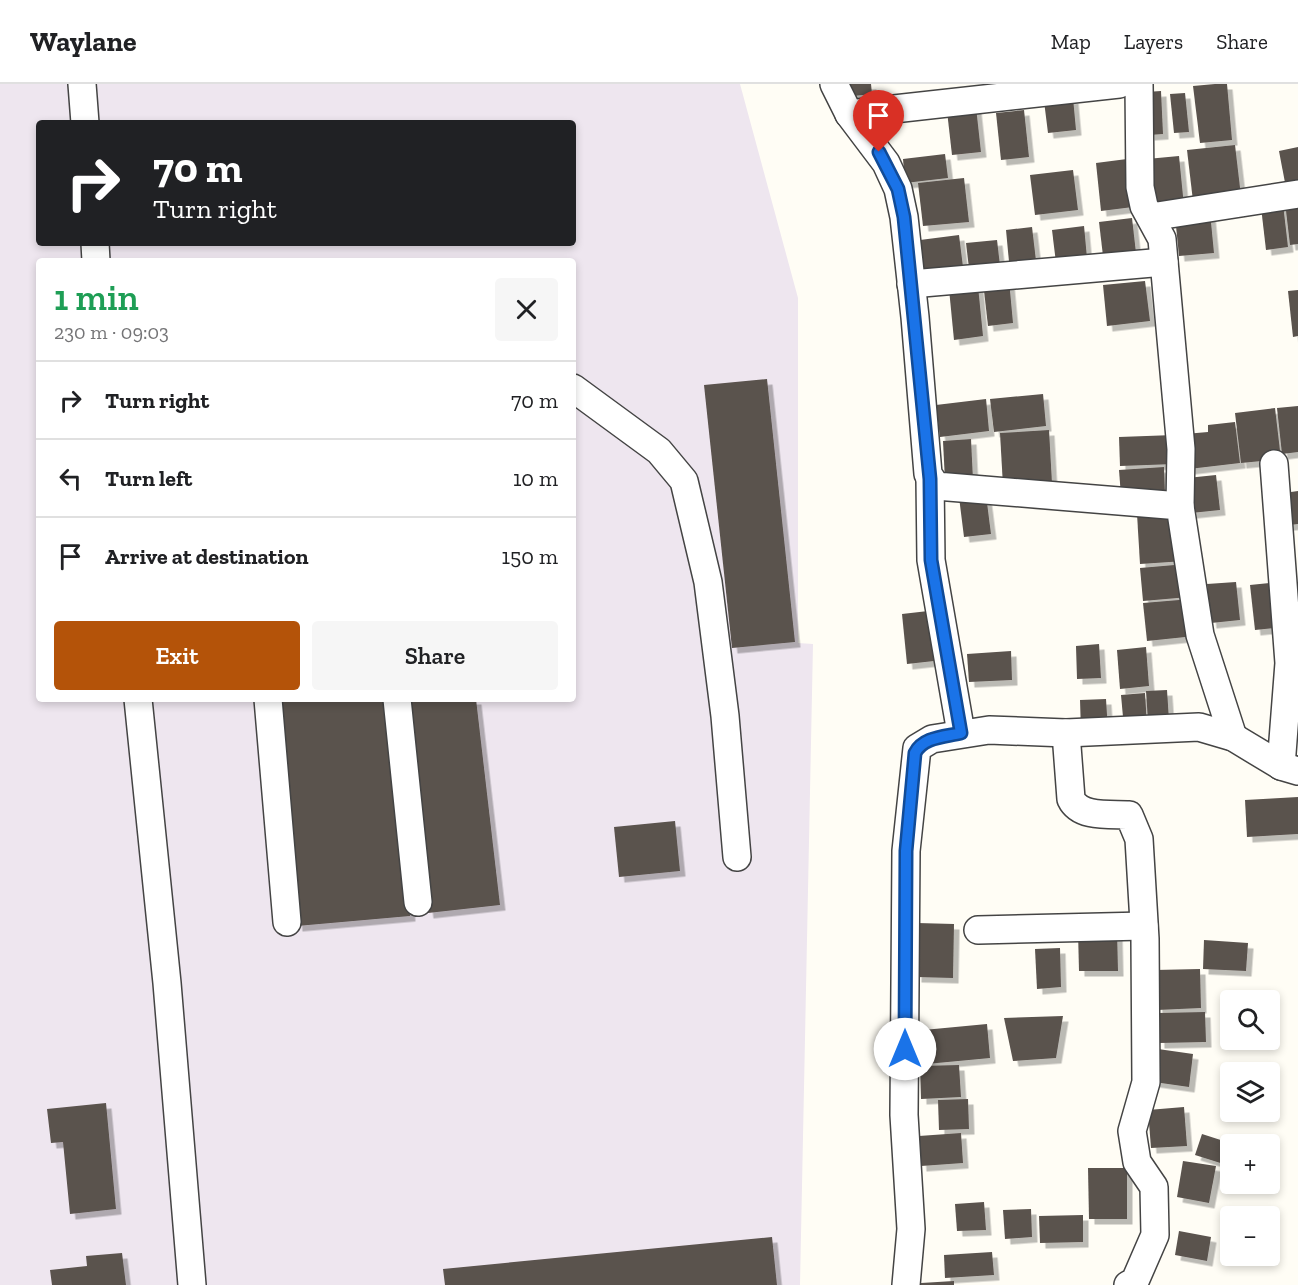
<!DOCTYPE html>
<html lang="en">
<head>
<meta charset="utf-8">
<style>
  :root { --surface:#fff; --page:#f6f6f6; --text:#202124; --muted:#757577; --line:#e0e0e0; --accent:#b45309 }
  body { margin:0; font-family:"Zilla Slab",serif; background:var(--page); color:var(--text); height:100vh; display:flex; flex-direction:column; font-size:22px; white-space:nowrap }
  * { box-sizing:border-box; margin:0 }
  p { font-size:20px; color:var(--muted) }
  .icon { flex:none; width:33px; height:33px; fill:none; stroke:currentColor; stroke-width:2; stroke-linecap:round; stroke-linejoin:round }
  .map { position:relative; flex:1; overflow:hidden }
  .sheet { position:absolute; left:36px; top:174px; width:540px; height:444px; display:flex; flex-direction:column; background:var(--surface); border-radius:6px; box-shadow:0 3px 9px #0003 }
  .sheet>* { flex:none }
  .guide { position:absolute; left:36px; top:36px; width:540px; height:126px; border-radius:6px; box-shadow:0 3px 9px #0003; background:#202124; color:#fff; overflow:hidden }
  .fabs { position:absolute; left:1220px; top:906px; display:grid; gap:12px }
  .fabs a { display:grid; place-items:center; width:60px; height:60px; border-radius:6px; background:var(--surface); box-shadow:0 3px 9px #0003; font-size:30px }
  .pin { position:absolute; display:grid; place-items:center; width:51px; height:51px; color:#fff; margin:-62px -26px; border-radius:50% 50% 50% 0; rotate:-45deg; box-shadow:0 0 6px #0007 }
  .pin .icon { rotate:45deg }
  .me { position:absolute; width:66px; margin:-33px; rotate:0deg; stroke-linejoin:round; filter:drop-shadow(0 0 4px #0008) }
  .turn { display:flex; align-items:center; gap:21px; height:126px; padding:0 18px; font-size:27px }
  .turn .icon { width:78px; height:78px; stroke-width:2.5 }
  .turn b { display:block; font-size:42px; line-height:51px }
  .round { display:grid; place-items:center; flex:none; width:63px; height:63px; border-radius:6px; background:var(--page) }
  .headline { display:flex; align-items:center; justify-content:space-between; height:102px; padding:0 18px }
  h1 { font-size:36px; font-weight:600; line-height:45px; color:#1e9e55 }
  .primary-button { display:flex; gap:12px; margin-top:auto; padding:12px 18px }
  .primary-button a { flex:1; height:69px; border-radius:6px; background:var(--accent); color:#fff; font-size:24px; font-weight:600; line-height:69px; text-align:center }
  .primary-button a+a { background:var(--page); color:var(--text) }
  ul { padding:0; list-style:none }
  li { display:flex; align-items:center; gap:18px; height:78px; padding:0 18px; border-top:2px solid var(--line) }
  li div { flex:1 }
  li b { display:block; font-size:22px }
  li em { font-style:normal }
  header { display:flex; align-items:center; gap:36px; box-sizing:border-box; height:84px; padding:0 30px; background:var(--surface); border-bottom:2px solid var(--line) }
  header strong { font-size:28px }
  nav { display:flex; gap:33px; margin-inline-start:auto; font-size:21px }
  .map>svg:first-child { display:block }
  .industrial { fill:#eee6ef; fill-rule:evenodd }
  .building { fill:#5a524d; filter:url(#shadow) }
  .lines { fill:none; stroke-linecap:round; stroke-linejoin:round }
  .minor-casing { stroke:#444; stroke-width:30 }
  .minor { stroke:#fff; stroke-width:27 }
  .route-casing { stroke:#114b97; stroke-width:15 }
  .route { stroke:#1a73e8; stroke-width:10 }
</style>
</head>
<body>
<header>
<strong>Waylane</strong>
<nav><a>Map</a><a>Layers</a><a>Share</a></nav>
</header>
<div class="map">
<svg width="1298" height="1201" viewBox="0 0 1298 1201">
  <defs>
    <filter id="shadow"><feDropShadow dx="5.5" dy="5.5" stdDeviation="0" flood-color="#0004"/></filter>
  </defs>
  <rect width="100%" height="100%" fill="#fffdf5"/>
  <path class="industrial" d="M0,0H740L798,214V559L813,560L800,1201H0ZM39,39H573V159H39ZM39,177H573V615H39Z"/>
  <g class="building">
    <path d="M843,0H871L872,10L844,13Z"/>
    <path d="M1215,0H1227L1232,56L1200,59L1193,2Z"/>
    <path d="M1161,7L1163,50L1149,51L1146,8Z"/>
    <path d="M1185,9L1189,48L1174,49L1170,10Z"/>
    <path d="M1073,14L1076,46L1048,49L1044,17Z"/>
    <path d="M976,23L981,68L952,71L947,27Z"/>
    <path d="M1024,26L1029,73L1001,76L996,29Z"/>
    <path d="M1235,61L1241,112L1193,117L1187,66Z"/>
    <path d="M1298,63V101L1286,104L1279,67Z"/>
    <path d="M945,70L948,94L905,99L903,75Z"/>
    <path d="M1179,72L1184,122L1152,125L1147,75Z"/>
    <path d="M1127,75L1133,123L1101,127L1096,79Z"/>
    <path d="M1073,86L1078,126L1035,131L1030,91Z"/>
    <path d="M964,94L969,138L923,142L918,99Z"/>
    <path d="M1298,117V160L1290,161L1285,118Z"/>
    <path d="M1283,120L1288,163L1266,166L1261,123Z"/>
    <path d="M1210,128L1214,169L1179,172L1175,132Z"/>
    <path d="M1132,134L1136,169L1103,172L1099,138Z"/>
    <path d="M1084,142L1088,184L1057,187L1052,146Z"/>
    <path d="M1032,143L1037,185L1010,188L1006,146Z"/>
    <path d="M959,151L964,191L924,195L920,156Z"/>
    <path d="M997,156L1001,190L970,193L966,159Z"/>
    <path d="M1009,196L1013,239L988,242L983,198Z"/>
    <path d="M1145,197L1150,237L1107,242L1103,201Z"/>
    <path d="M978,202L983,252L954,256L949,205Z"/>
    <path d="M1298,206V252L1293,253L1288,207Z"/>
    <path d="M767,295L795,558L732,564L704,301Z"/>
    <path d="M1043,310L1046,342L994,348L990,315Z"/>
    <path d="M986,315L989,347L940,353L936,321Z"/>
    <path d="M1298,322V368L1282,370L1277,324Z"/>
    <path d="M1275,324L1281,375L1241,379L1235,329Z"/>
    <path d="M1235,338L1240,379L1189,385L1185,350L1208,348V341Z"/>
    <path d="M1049,346L1052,399L1003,402L1000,349Z"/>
    <path d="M1174,351L1175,380L1120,382L1119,353Z"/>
    <path d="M971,355L973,396L945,397L943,357Z"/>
    <path d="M1164,383L1165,410L1121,412L1119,386Z"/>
    <path d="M1216,391L1220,426L1191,429L1187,394Z"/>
    <path d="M1298,407V440L1281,442L1277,410Z"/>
    <path d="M986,411L991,450L964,453L959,413Z"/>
    <path d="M1181,427L1185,477L1140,480L1137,430Z"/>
    <path d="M1186,480L1189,513L1143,517L1140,484Z"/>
    <path d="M1236,498L1240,536L1211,539L1207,500Z"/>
    <path d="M1281,498L1286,543L1255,546L1250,501Z"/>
    <path d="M1191,515L1195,552L1147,557L1143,519Z"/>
    <path d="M937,526L943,576L907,580L902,530Z"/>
    <path d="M1099,560L1101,594L1077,595L1076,562Z"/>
    <path d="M1146,563L1149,602L1120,605L1117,566Z"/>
    <path d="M1011,567L1012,596L969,598L967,570Z"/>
    <path d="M1167,606L1169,636L1148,637L1146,607Z"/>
    <path d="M1145,609L1147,642L1124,644L1121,611Z"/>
    <path d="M277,615H391L410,832L297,842Z"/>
    <path d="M403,615H476L500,821L428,829Z"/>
    <path d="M1106,615L1108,646L1081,647L1080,616Z"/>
    <path d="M1298,713V750L1247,753L1245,716Z"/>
    <path d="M675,737L680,787L619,793L614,743Z"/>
    <path d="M917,839L954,840L953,894L916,893Z"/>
    <path d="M1117,846L1118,887H1079L1078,847Z"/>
    <path d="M1204,856L1248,859L1246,887L1203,885Z"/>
    <path d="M1060,864L1061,903L1037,905L1035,865Z"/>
    <path d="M1200,885L1201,924L1157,926L1155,886Z"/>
    <path d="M1205,928L1206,958L1159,959L1158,929Z"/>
    <path d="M1063,932L1056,974L1013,977L1004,934Z"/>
    <path d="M987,940L990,974L916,981L913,947Z"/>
    <path d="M1158,965L1193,970L1189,1003L1154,998Z"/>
    <path d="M959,981L961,1013L921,1015L920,982Z"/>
    <path d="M968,1015L969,1045L939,1046L938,1016Z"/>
    <path d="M106,1019L116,1125L70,1130L63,1058L51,1059L47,1025Z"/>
    <path d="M1184,1023L1187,1062L1151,1064L1148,1026Z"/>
    <path d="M961,1049L963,1079L921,1082L919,1052Z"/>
    <path d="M1202,1050L1230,1059V1082L1195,1071Z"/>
    <path d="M1183,1077L1216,1082L1209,1119L1177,1113Z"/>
    <path d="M1088,1084H1127V1135H1089Z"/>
    <path d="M984,1118L986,1146L957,1147L955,1120Z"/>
    <path d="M1031,1125L1032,1153L1005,1155L1003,1126Z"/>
    <path d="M1083,1131V1158L1040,1159L1039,1132Z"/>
    <path d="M1179,1147L1211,1153L1207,1177L1175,1171Z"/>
    <path d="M772,1153L777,1201H445L443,1185Z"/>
    <path d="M992,1168L994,1191L945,1194L944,1171Z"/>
    <path d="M122,1169L126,1201H52L50,1186L87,1182L86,1172Z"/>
    <path d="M954,1197V1201H921V1199Z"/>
  </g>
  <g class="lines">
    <g class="minor-casing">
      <g id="minor">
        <path d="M82,0L85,39"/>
        <path d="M834,0L849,30L886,79L898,105L904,133L915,233L928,390L936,402L1180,422L1200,551L1233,653"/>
        <path d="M1139,0L1140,103L1144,122L1162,155L1181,365L1180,422"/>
        <path d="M849,30L1119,0"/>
        <path d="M1151,133L1298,110"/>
        <path d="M95,159L96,177"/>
        <path d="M911,200L1164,178"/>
        <path d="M573,304L659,367L684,397L708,498L725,632L737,773"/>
        <path d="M1274,380L1289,579L1281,682"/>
        <path d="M930,395L931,476L961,649"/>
        <path d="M138,615L167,899L192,1201"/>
        <path d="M268,615L287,838"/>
        <path d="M397,615L418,818"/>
        <path d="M1066,649L1071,715C1080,734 1110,730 1129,731L1139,755L1145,855L1146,998L1132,1047L1137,1078L1154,1103L1155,1151L1135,1197L1128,1201"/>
        <path d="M978,846L1144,842"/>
        <path d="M906,1201L911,1145L904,1031L906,767L917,664L932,655L989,646L1066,649L1199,643L1233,653L1281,682L1298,687"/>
      </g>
    </g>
    <use href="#minor" class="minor"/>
  </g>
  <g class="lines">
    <g class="route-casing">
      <path id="route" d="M879,68L898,105L904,133L930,395L931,476L961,649C944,653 923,653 915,669L906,767L905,965"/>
    </g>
    <use href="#route" class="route"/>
  </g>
</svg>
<div class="fabs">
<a><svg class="icon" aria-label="search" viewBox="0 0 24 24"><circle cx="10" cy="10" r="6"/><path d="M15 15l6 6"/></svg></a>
<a><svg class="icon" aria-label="layers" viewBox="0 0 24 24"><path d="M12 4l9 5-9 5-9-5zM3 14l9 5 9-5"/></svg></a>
<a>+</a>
<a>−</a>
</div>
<div class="pin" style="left:879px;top:68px;background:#d93025"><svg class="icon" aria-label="arrive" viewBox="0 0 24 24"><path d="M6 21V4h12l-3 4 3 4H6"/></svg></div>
<svg class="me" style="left:905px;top:965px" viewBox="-20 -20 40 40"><circle r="19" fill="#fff"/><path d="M0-13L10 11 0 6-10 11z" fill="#1a73e8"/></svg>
<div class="guide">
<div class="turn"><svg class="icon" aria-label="right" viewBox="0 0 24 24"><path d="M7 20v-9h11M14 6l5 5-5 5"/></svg><div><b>70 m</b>Turn right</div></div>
</div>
<section class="sheet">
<div class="headline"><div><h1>1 min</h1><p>230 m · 09:03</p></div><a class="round"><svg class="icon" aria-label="close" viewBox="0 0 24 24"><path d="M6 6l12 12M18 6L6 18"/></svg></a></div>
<ul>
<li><svg class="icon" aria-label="right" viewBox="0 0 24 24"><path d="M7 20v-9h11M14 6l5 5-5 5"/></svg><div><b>Turn right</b></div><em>70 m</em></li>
<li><svg class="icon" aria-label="left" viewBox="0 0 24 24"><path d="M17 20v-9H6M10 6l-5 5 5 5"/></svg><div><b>Turn left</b></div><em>10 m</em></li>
<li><svg class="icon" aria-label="arrive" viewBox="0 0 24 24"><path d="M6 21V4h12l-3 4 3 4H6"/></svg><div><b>Arrive at destination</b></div><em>150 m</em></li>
</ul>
<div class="primary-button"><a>Exit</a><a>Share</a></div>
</section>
</div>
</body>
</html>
